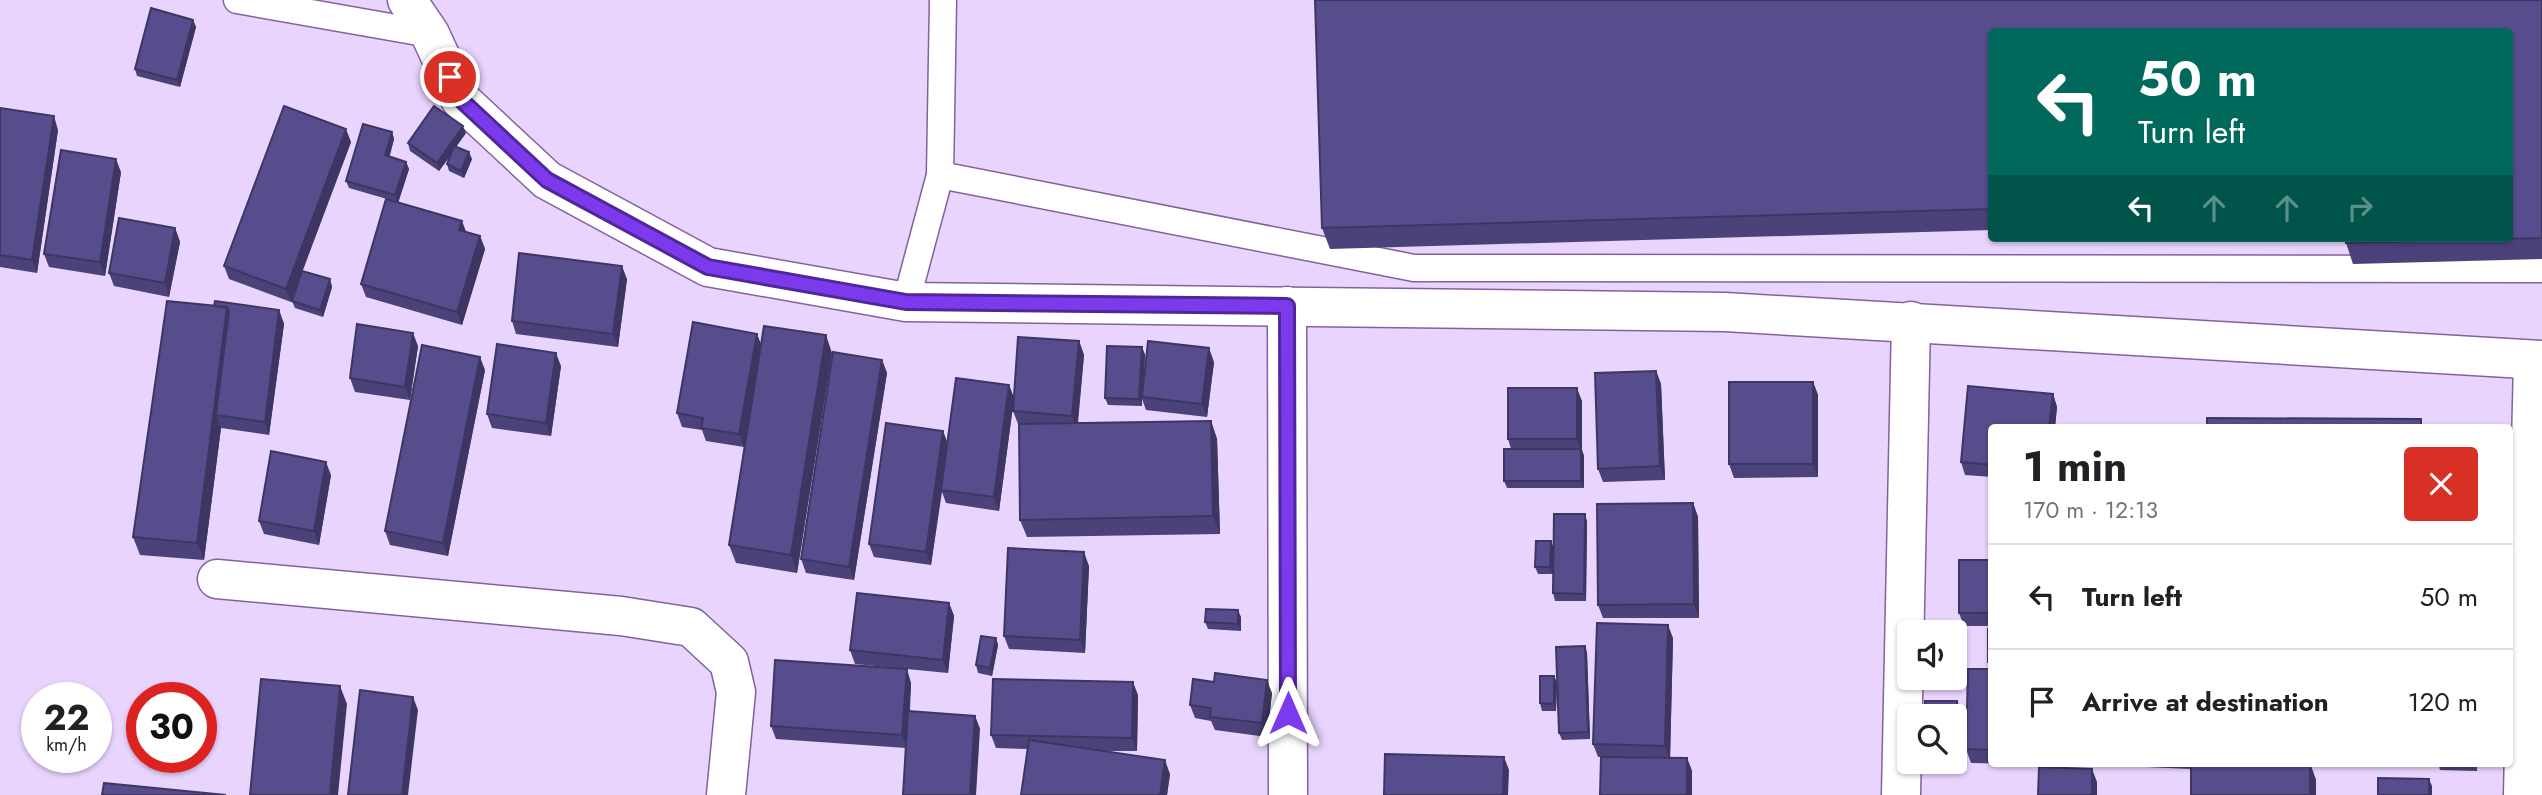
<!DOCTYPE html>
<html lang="en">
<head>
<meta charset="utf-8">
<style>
  :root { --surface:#fff; --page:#f6f6f6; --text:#202124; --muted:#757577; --line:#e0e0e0 }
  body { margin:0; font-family:Jost,sans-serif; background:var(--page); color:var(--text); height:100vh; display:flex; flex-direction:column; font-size:26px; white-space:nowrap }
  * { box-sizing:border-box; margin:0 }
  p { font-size:23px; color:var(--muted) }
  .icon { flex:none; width:38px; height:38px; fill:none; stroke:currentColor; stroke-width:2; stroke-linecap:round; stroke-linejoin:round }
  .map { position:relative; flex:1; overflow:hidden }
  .details { position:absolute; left:1988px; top:424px; width:525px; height:343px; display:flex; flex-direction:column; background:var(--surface); border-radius:7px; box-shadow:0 2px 5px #0004 }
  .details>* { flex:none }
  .guide { position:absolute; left:1988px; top:28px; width:525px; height:214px; border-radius:7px; box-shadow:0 2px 5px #0004; background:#00695c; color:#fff; overflow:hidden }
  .controls { position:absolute; left:1897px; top:620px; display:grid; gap:14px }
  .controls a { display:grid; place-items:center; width:70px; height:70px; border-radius:7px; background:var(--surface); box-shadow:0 2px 5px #0004; font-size:35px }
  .speed { position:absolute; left:21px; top:682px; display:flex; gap:14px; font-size:35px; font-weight:700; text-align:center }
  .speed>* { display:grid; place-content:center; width:91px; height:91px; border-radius:50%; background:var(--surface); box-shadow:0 2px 5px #0004; line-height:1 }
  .speed small { font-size:18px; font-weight:400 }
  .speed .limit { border:10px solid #d22; background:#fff; color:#111 }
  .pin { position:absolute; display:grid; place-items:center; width:60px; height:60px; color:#fff; margin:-30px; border:4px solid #fff; border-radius:50%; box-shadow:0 2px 7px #0007 }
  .me { position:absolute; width:77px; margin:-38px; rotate:0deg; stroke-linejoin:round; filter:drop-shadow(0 0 5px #0008) }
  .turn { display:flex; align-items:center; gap:24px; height:147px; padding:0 35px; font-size:32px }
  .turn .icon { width:91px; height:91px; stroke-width:2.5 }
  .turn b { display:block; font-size:49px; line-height:60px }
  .lanes { display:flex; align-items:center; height:66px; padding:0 35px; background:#0003; justify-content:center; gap:35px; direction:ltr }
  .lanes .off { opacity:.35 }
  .round { display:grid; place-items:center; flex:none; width:74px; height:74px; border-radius:7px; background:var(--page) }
  .head { display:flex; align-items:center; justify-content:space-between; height:119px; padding:0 35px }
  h1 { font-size:42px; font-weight:700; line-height:52px }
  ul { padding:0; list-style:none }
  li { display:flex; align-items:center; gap:21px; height:105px; padding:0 35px; border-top:2px solid var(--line) }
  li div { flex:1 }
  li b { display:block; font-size:26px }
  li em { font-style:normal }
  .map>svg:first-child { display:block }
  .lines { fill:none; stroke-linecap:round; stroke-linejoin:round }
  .lane-casing { stroke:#83619f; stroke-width:29 }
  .street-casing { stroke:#83619f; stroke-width:41 }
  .lane { stroke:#fff; stroke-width:26 }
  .street { stroke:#fff; stroke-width:38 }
  .wall { fill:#4b4279 }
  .shaded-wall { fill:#3d3663 }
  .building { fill:#574d8d; stroke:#3d3663; stroke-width:2 }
  .route-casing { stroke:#51269a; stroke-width:18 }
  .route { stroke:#7c3aed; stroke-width:12 }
</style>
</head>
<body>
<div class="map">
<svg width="2542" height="795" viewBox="0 0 2542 795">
  <rect width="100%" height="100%" fill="#e9d4fd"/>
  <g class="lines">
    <g class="lane-casing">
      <g id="lane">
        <path d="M237,0L430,34"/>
        <path d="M940,175L1414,268L2542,269"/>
        <path d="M906,302L940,175L943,0"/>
      </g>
    </g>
    <g class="street-casing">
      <g id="street">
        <path d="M407,0L430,34L460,99L547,180L708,267L906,302L1725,312L2542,360"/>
        <path d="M1287,306L1288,795"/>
        <path d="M217,579L621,616L691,627L729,662L736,692L726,795"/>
        <path d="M1901,795L1911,321"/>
        <path d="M2523,795L2533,360"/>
      </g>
    </g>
    <use href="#lane" class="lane"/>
    <use href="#street" class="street"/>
  </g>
  <g class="wall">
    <path d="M1315,0H2542V259L2353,264L2346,243V238H2510V32H1992V230L1330,249L1322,228Z"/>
    <path d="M193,20L196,27L180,87L137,76L135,69Z"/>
    <path d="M0,108L58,130L37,273L0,267Z"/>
    <path d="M392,132L394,139L389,157L406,162L409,169L398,203L466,232L480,236L485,249L462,325L366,297L361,284L394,201L349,188L346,181Z"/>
    <path d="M466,133L456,146L472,159L464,178L449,171L447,164L451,155L439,171L410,151L408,143Z"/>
    <path d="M351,142L302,271L330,279L332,287L323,317L295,308L292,301L301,275L291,302L229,279L224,266Z"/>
    <path d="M121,172L105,276L49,267L44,254Z"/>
    <path d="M175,228L180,242L169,297L114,286L109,273Z"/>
    <path d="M627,279L618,347L516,334L512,321Z"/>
    <path d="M214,306L279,310L284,324L269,435L221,428L204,560L140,555L133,537Z"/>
    <path d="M757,334L761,345L832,353L797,573L736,563L729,545L744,447L706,441L702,430L682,427L677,413Z"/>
    <path d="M1018,337L1079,341L1084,355L1078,423L1211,421L1217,439L1220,534L1027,537L1020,520L1019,424H1018L1013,411L1014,399L999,511L946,503L942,492L931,565L874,557L869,544L886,423L943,431L947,442L956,378L1009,385L1014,398Z"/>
    <path d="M418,346L410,400L355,392L350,378Z"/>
    <path d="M1142,347L1145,355L1144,379L1214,362L1207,417L1146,410L1142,399V406L1108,405L1105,398Z"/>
    <path d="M882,360L887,373L854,580L806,573L801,559Z"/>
    <path d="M561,366L551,436L492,428L487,414Z"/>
    <path d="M485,370L448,556L390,545L385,531Z"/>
    <path d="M1656,371L1661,384L1665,480L1603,482L1598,469Z"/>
    <path d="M1813,382L1818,395V477L1734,478L1729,464Z"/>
    <path d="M1968,386L2053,394L2057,407L2055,427H1992V477L1965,475L1961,462Z"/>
    <path d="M1582,401V450L1584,456V488H1507L1504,481L1511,449L1508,439Z"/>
    <path d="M331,475L319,545L264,534L259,521Z"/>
    <path d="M1693,503L1698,517L1699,618H1603L1598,605Z"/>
    <path d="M1587,521L1586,601H1555L1553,593V574H1538L1535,567L1553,546Z"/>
    <path d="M1992,560V626H1964L1959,613Z"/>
    <path d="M1089,566L1085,653L1009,649L1004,636Z"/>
    <path d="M949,603L954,616L948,673L855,664L850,650Z"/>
    <path d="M1241,617V631L1208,629L1205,622Z"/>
    <path d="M1992,629V763H2065V765L1971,763L1966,749L1990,669L1988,662Z"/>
    <path d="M996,638L998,645L992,676L978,673L976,665Z"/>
    <path d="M1673,638L1670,758H1687L1692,771V795H1600L1601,757H1598L1593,744Z"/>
    <path d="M1585,646L1587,653L1590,739L1562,740L1559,733Z"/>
    <path d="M1554,676L1557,683L1556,711H1542L1540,703Z"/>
    <path d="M911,683L910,711L975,716L980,729L906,748L776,739L771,726Z"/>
    <path d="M1272,693L1267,737L1215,730L1211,721L1195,718L1190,705Z"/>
    <path d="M1138,695L1137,751H1099L1170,774L1167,795H1021L1027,749L996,748L991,735Z"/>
    <path d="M1957,701L1960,708L1962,772L1929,774L1927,766Z"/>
    <path d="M2077,763H2197V764L2363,763L2310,764L2316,780L2191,769L2077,764Z"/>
    <path d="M2438,763H2477V771L2440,770Z"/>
  </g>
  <g class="shaded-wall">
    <path d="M193,20L196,27L180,87L177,80Z"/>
    <path d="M54,116L58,130L37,273L32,260Z"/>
    <path d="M463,126L466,133L439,171L437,163Z"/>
    <path d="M346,129L351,142L291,302L286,289Z"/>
    <path d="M392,132L394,139L388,163L385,155Z"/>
    <path d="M469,152L472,159L464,178L461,171Z"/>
    <path d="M116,159L121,172L105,276L100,262Z"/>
    <path d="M406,162L409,169L398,203L395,195Z"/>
    <path d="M462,221L467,234L459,230Z"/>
    <path d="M175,228L180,242L169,297L165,283Z"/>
    <path d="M480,236L485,249L462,325L457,312Z"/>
    <path d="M622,266L627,279L618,347L613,334Z"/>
    <path d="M330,279L332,287L323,317L320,310Z"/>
    <path d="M227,307L234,325L216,415L221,428L204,560L197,543Z"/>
    <path d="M279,310L284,324L269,435L265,422Z"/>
    <path d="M413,333L418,346L410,400L405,387Z"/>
    <path d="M757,334L762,347L744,447L739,434Z"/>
    <path d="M826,335L832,353L797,573L791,555Z"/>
    <path d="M1079,341L1084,355L1077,429L1072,416Z"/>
    <path d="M1142,347L1145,355L1142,397V406L1139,399Z"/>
    <path d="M1209,348L1214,362L1207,417L1202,404Z"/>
    <path d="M556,353L561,366L551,436L546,423Z"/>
    <path d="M480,357L485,370L448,556L443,543Z"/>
    <path d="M882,360L887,373L854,580L849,567Z"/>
    <path d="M1656,371L1661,384L1665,480L1660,466Z"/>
    <path d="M1813,382L1818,395V477L1813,464Z"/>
    <path d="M1009,385L1014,398L999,511L994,497Z"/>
    <path d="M1577,388L1582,401V450L1584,456V488L1581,481V451L1577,439Z"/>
    <path d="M2053,394L2057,407L2055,427H2049Z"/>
    <path d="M1211,421L1217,439L1220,534L1213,516Z"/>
    <path d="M943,431L948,445L931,565L926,552Z"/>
    <path d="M326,462L331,475L319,545L314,531Z"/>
    <path d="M1693,503L1698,517L1699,618L1694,604Z"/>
    <path d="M1585,514L1587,521L1586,601L1584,594Z"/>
    <path d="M1551,541L1554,548L1553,574L1550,567Z"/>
    <path d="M1084,552L1089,566L1085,653L1080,640Z"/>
    <path d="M949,603L954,616L948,673L943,660Z"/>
    <path d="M1238,610L1241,617V631L1238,624Z"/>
    <path d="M1668,625L1673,638L1670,760L1665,746Z"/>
    <path d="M996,638L998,645L992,676L990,668Z"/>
    <path d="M1585,646L1587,653L1590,739L1588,732Z"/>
    <path d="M907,669L911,683L907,748L902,735Z"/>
    <path d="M1554,676L1557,683L1556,711L1554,704Z"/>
    <path d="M1267,680L1272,693L1267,737L1262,723Z"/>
    <path d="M1133,682L1138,695L1137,751L1132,738Z"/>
    <path d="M340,686L347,704L338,795H330Z"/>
    <path d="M413,697L418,710L408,795H402Z"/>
    <path d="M1957,701L1960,708L1962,772L1960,765Z"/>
    <path d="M975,716L980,729L976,795H970Z"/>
    <path d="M1504,757L1509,770L1508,795H1503Z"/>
    <path d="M1687,758L1692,771V795H1687Z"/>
    <path d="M1165,760L1170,774L1167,795H1160Z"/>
    <path d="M2310,763L2316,780V795H2310Z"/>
    <path d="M2092,769L2097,782V795H2092Z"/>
    <path d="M2429,779L2432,786V795H2429Z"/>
  </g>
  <g class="building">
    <path d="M1315,0H2542V238L2346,243V238H2510V32H1992V209L1322,228Z"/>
    <path d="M151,8L193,20L177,80L135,69Z"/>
    <path d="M284,106L346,129L286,289L224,266Z"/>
    <path d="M434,106L463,126L437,163L408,143Z"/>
    <path d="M0,108L54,116L32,260L0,255Z"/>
    <path d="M363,124L392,132L385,155L406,162L395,195L346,181Z"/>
    <path d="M454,146L469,152L461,171L447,164Z"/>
    <path d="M61,150L116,159L100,262L44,254Z"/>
    <path d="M386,199L462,221L459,230L480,236L457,312L361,284Z"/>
    <path d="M119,218L175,228L165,283L109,273Z"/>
    <path d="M519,253L622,266L613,334L512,321Z"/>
    <path d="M302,271L330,279L320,310L292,301Z"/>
    <path d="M167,301L227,307L197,543L133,537Z"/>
    <path d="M215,301L279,310L265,422L216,415L229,312L227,307L214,306Z"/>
    <path d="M693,322L757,334L739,434L701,428L703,418L677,413Z"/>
    <path d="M357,324L413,333L405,387L350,378Z"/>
    <path d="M764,326L826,335L791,555L729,545Z"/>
    <path d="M1018,337L1079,341L1072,416L1013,411Z"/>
    <path d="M1148,341L1209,348L1202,404L1142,397Z"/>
    <path d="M497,344L556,353L546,423L487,414Z"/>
    <path d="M422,345L480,357L443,543L385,531Z"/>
    <path d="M1107,346L1142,347L1139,399L1105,398Z"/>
    <path d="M833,352L882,360L849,567L801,559Z"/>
    <path d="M1656,371L1660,466L1598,469L1595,373Z"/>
    <path d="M956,378L1009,385L994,497L941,490Z"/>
    <rect x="1729" y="382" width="84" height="82"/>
    <path d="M1968,386L2053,394L2049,427H1992V465L1961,462Z"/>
    <rect x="1508" y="388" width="69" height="51"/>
    <path d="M2207,418L2421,419V427H2207Z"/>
    <path d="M1211,421L1213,516L1020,520L1019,424Z"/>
    <path d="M886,423L943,431L926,552L869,544Z"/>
    <rect x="1504" y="449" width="77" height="32"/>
    <path d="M271,451L326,462L314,531L259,521Z"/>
    <path d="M1693,503L1694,604L1598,605L1597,504Z"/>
    <path d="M1554,514H1585L1584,594L1553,593Z"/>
    <path d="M1536,541H1551L1550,567H1535Z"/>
    <path d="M1008,548L1084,552L1080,640L1004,636Z"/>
    <rect x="1959" y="560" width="33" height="53"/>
    <path d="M857,593L949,603L943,660L850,650Z"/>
    <path d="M1206,609L1238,610V624L1205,622Z"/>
    <path d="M1597,623L1668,625L1665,746L1593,744Z"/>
    <rect x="1988" y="629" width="4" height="33"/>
    <path d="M981,636L996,638L990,668L976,665Z"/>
    <path d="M1585,646L1588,732L1559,733L1556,647Z"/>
    <path d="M775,660L907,669L902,735L771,726Z"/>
    <path d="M1968,669H1992V750L1966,749Z"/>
    <path d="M1215,673L1267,680L1262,723L1210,717L1211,708L1190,705L1193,679L1214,682Z"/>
    <path d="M1540,676H1554V704L1540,703Z"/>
    <path d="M261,679L340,686L330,795H250Z"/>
    <path d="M993,679L1133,682L1132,738L991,735Z"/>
    <path d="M360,690L413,697L402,795H348Z"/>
    <path d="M1925,701H1957L1960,765L1927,766V761H1955V716H1925Z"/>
    <path d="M908,711L975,716L970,795H903Z"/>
    <path d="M1029,740L1165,760L1160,795H1021Z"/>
    <path d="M1385,754L1504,757L1503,795H1384Z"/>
    <path d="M1601,757L1687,758V795H1600Z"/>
    <path d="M2255,763H2310V795H2191V764Z"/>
    <path d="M2039,767L2092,769V795H2038Z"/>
    <path d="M2378,778L2429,779V795H2378Z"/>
    <path d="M104,783L226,795H102Z"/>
  </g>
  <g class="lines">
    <g class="route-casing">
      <path id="route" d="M450,77L460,99L547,180L708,267L906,302L1287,306L1288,713"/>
    </g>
    <use href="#route" class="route"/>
  </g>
</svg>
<div class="controls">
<a><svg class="icon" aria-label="sound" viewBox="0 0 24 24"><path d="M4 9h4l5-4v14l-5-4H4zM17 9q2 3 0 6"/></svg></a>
<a><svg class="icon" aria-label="search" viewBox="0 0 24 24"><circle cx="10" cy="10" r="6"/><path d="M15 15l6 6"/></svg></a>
</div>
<div class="speed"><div>22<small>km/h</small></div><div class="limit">30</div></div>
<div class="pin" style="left:450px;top:77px;background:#d93025"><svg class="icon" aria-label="arrive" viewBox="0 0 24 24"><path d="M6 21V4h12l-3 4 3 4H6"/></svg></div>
<svg class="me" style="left:1288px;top:713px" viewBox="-20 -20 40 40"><path d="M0-17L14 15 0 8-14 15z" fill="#7c3aed" stroke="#fff" stroke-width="4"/></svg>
<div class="guide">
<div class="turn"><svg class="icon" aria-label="left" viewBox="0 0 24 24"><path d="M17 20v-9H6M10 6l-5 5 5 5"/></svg><div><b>50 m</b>Turn left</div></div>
<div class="lanes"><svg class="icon" aria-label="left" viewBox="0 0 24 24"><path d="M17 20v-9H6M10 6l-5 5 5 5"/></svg><svg class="icon off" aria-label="ahead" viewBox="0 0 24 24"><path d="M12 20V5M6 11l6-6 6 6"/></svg><svg class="icon off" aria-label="ahead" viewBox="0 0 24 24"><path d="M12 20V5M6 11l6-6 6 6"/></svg><svg class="icon off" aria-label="right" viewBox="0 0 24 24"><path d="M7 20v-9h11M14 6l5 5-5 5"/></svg></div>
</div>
<section class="details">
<div class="head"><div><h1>1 min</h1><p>170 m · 12:13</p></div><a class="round" style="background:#d93025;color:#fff"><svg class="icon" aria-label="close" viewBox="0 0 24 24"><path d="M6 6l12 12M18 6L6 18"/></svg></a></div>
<ul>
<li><svg class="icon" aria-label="left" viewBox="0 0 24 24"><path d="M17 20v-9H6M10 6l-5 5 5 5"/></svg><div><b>Turn left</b></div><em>50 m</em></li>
<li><svg class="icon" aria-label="arrive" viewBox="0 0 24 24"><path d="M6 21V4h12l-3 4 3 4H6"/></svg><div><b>Arrive at destination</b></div><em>120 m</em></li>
</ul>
</section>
</div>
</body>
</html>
